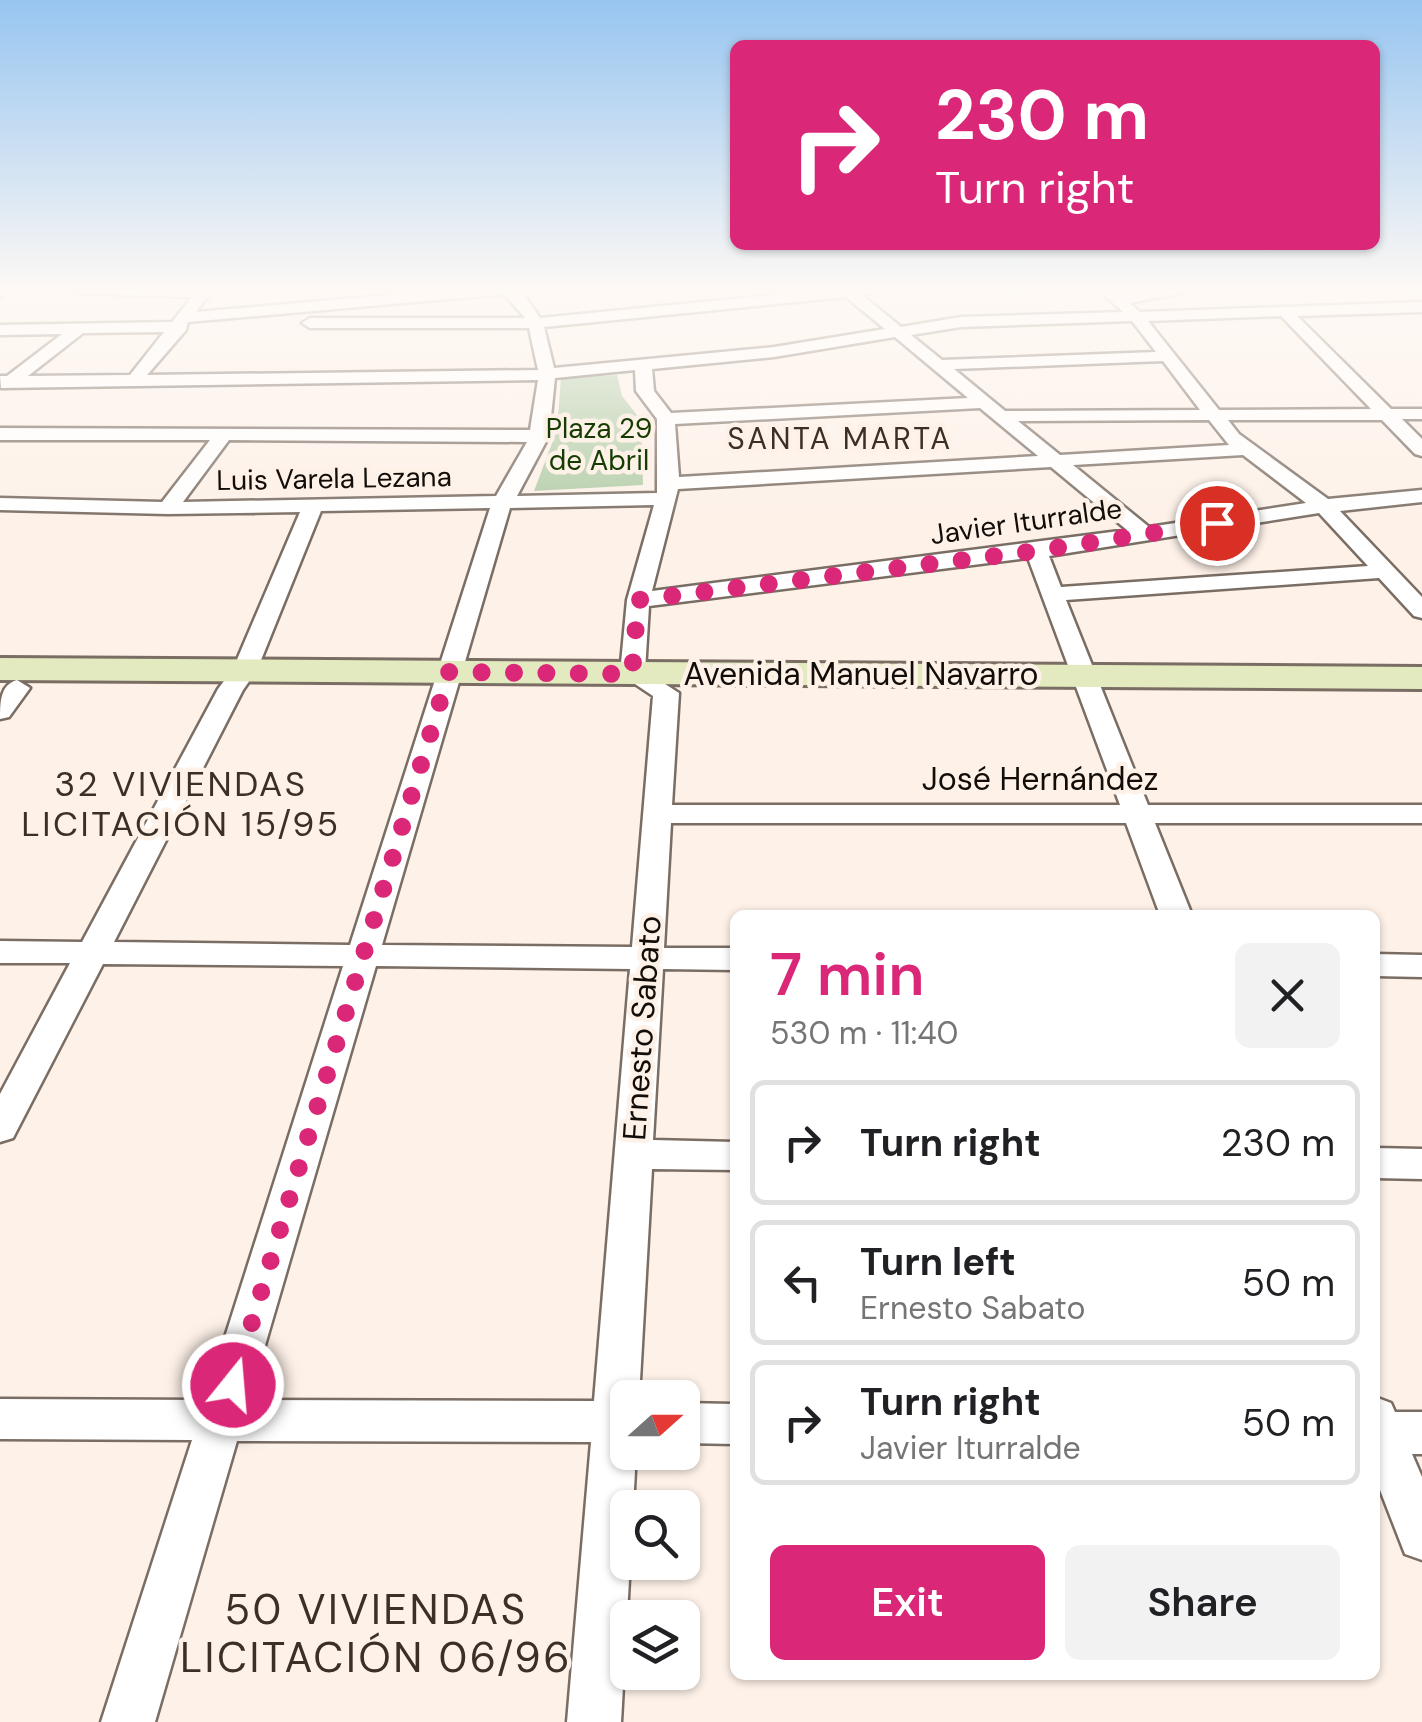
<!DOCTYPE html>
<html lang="en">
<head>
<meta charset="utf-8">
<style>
  :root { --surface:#fff; --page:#f2f2f2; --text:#202124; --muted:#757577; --line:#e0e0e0; --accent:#db2777 }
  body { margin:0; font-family:"DM Sans",sans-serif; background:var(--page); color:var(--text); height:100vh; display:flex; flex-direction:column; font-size:38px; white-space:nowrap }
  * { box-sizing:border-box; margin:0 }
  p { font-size:32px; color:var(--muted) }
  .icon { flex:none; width:55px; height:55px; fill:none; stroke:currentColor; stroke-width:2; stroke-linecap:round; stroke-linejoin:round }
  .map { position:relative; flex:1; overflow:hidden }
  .panel { position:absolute; left:730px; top:910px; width:650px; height:770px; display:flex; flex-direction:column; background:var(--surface); border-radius:15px; box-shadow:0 2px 8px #0004 }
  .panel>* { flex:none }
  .hud { position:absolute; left:730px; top:40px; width:650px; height:210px; border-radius:15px; box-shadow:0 2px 8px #0004; background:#db2777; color:#fff; overflow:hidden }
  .needle { width:65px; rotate:69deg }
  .buttons { position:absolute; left:610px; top:1380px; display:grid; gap:20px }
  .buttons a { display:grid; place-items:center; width:90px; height:90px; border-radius:15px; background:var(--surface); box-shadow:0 2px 8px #0004; font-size:50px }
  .pin { position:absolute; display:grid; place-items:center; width:85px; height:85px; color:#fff; margin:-42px; border:5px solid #fff; border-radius:50%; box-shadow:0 2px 10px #0007 }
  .me { position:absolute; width:110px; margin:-55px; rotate:17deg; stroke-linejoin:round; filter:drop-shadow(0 0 8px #0008) }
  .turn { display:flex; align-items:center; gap:35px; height:210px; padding:0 40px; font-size:45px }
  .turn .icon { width:130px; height:130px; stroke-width:2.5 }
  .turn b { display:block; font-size:70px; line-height:85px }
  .round { display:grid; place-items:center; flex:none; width:105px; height:105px; border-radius:15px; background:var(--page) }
  .overview { display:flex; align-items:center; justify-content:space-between; height:170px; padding:0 40px }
  h1 { font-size:60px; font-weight:600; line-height:75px; color:var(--accent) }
  .cta { display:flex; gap:20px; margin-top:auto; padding:20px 40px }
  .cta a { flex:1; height:115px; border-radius:15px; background:var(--accent); color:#fff; font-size:40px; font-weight:600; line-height:115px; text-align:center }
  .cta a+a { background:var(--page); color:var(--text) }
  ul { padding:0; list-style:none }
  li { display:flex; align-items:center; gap:30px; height:125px; margin:0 20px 15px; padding:0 20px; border:5px solid var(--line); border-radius:15px }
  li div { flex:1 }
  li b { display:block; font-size:38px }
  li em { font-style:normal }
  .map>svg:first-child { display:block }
  .green { fill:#b1cca7 }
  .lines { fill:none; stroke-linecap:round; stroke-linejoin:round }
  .minor-casing { stroke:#7a6d63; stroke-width:5 }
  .secondary-casing { stroke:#7a6d63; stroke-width:6 }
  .minor { fill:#fff; fill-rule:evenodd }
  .secondary { fill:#e3eac0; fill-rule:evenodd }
  .route { stroke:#db2777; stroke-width:18; stroke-dasharray:0 32.4 }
  .labels { text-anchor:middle; stroke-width:9; stroke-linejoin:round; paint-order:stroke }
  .far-park-label { font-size:28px; fill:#153d01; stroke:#fdf1e8 }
  .far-street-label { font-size:28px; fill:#120d09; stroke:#fdf1e8 }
  .far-neighbourhood-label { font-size:30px; letter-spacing:2.5px; fill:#3b3027; stroke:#fdf1e8 }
  .street-label { font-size:32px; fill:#120d09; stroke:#fdf1e8 }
  .neighbourhood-label { font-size:35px; letter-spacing:2.5px; fill:#3b3027; stroke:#fdf1e8 }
  .near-neighbourhood-label { font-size:42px; letter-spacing:2.5px; fill:#3b3027; stroke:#fdf1e8 }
</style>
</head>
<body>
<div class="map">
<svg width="1422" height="1722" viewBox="0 0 1422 1722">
  <rect width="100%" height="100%" fill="#fdf1e8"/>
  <path class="green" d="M617,375L622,396L641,420L643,485L534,491L557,430L561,378Z"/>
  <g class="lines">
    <g class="minor-casing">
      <g id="minor">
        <path d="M0,289H13L0,297Z"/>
        <path d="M69,289L208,290L210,293L196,312L458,289H520L540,318L834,289H889L862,295L901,327L961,317L1123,312L1098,289H1114L1121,295L1202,289L1129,303L1140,312L1422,302V312L1297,316L1391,409H1422V419H1402L1422,439V456L1415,454L1382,420H1228L1239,434L1328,499L1422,490V502L1340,511L1422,597V618L1414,616L1379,578L1066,600L1148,805H1422V823H1155L1192,915H1160L1126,823H671L664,948H735V970L663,969L653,1140L735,1142V1170L652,1169L639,1398H628V1452H636L633,1508H628L630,1562L621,1722H567L591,1442L237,1441L155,1722H101L192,1440L0,1439V1399L205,1400L343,966L103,964L13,1138L0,1142V1094L70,963H0V941L82,942L218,689L233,669L300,512L168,514L0,510V498L162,502L210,440H0V428L530,430L538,380L1,388L0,376H7L62,334L0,335V325L172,322L192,297L76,293ZM504,294L525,318H310L302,323L310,328H529L538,370L147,375L186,330L188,322ZM846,297L885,329L774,347L554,368L544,327ZM1281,316L1371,409L1219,410L1148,321ZM1132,321L1156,352L942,360L911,335L961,327ZM164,332L130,375L28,376L83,333ZM895,337L968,398L671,413L654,391L652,369L774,357ZM1163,361L1200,410L1005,411L954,369ZM635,370L636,391L657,419V493L517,496L549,436L555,378ZM980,408L1038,456L679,477L675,424ZM1209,420L1229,445L1060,455L1018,421ZM229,440L527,442L496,496L183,502ZM1243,455L1306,503L1149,527L1073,465ZM1051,467L1127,530L652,591L678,489ZM654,505L627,600L620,674L653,696L632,947L382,945L510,508ZM490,508L350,945L114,942L243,690L257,670L321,511ZM1319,513L1368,566L1061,587L1049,556ZM1028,558L1120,805H672L679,693L645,671L649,606ZM376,966L630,969L594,1401L249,1400Z"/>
        <path d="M17,680L30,688L9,717L0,719C0,702 0,685 17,680Z"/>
        <path d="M1375,954L1422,955V977L1375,976Z"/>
        <path d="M1375,1148L1422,1149V1179L1375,1178Z"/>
        <path d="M1375,1397L1391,1403L1395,1412H1422V1454H1412L1422,1477V1560L1405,1554L1375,1477Z"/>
        <path d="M682,1403L735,1404V1444L682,1443Z"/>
      </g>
    </g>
    <g class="secondary-casing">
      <path id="secondary" d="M0,658L1422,667V689L0,680Z"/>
    </g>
    <use href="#minor" class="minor"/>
    <use href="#secondary" class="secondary"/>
  </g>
  <linearGradient id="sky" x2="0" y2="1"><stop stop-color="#97c5f0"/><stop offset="0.55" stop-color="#fef9f5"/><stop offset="1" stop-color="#fef9f5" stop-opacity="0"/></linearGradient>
  <rect width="1422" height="530" fill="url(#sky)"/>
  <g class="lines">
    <path class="route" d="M233,1385L449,672L632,674L638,600L1036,551L1217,523"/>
  </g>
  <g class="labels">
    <g class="far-park-label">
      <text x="599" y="438">Plaza 29<tspan x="599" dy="32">de Abril</tspan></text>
    </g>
    <g class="far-street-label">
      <text transform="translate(334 478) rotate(-1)" y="10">Luis Varela Lezana</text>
      <text transform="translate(1026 521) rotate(-8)" y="10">Javier Iturralde</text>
    </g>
    <g class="far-neighbourhood-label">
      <text x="840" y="449">SANTA MARTA</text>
    </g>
    <g class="street-label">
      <text x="861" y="685">Avenida Manuel Navarro</text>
      <text x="1040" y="790">José Hernández</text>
      <text transform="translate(642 1028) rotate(-86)" y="11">Ernesto Sabato</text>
    </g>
    <g class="neighbourhood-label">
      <text x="181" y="796">32 VIVIENDAS<tspan x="181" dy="40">LICITACIÓN 15/95</tspan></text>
    </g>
    <g class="near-neighbourhood-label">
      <text x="376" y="1624">50 VIVIENDAS<tspan x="376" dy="48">LICITACIÓN 06/96</tspan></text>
    </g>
  </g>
</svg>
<div class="buttons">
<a><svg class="needle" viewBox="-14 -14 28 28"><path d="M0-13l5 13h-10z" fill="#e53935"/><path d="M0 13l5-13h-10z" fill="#757577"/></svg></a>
<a><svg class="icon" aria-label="search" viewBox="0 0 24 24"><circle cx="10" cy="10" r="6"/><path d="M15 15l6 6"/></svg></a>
<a><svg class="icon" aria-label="layers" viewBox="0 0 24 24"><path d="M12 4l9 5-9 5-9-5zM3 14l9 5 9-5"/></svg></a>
</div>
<div class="pin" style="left:1217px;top:523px;background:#d93025"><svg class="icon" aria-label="arrive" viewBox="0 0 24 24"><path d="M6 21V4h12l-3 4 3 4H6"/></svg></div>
<svg class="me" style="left:233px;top:1385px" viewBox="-20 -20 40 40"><circle r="17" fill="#db2777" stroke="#fff" stroke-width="3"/><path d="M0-11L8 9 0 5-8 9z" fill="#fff"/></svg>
<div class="hud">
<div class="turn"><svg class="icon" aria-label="right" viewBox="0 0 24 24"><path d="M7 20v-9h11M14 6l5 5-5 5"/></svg><div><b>230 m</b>Turn right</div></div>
</div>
<section class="panel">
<div class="overview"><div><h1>7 min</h1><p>530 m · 11:40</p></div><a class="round"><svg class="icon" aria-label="close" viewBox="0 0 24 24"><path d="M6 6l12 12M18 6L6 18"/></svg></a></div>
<ul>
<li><svg class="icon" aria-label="right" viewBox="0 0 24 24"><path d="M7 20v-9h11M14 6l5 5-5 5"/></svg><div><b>Turn right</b></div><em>230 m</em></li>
<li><svg class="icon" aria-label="left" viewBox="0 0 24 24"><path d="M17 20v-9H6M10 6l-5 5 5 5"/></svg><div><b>Turn left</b><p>Ernesto Sabato</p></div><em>50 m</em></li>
<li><svg class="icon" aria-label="right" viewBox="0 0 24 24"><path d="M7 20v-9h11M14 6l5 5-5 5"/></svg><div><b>Turn right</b><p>Javier Iturralde</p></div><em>50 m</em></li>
</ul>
<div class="cta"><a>Exit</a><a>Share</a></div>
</section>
</div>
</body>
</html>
